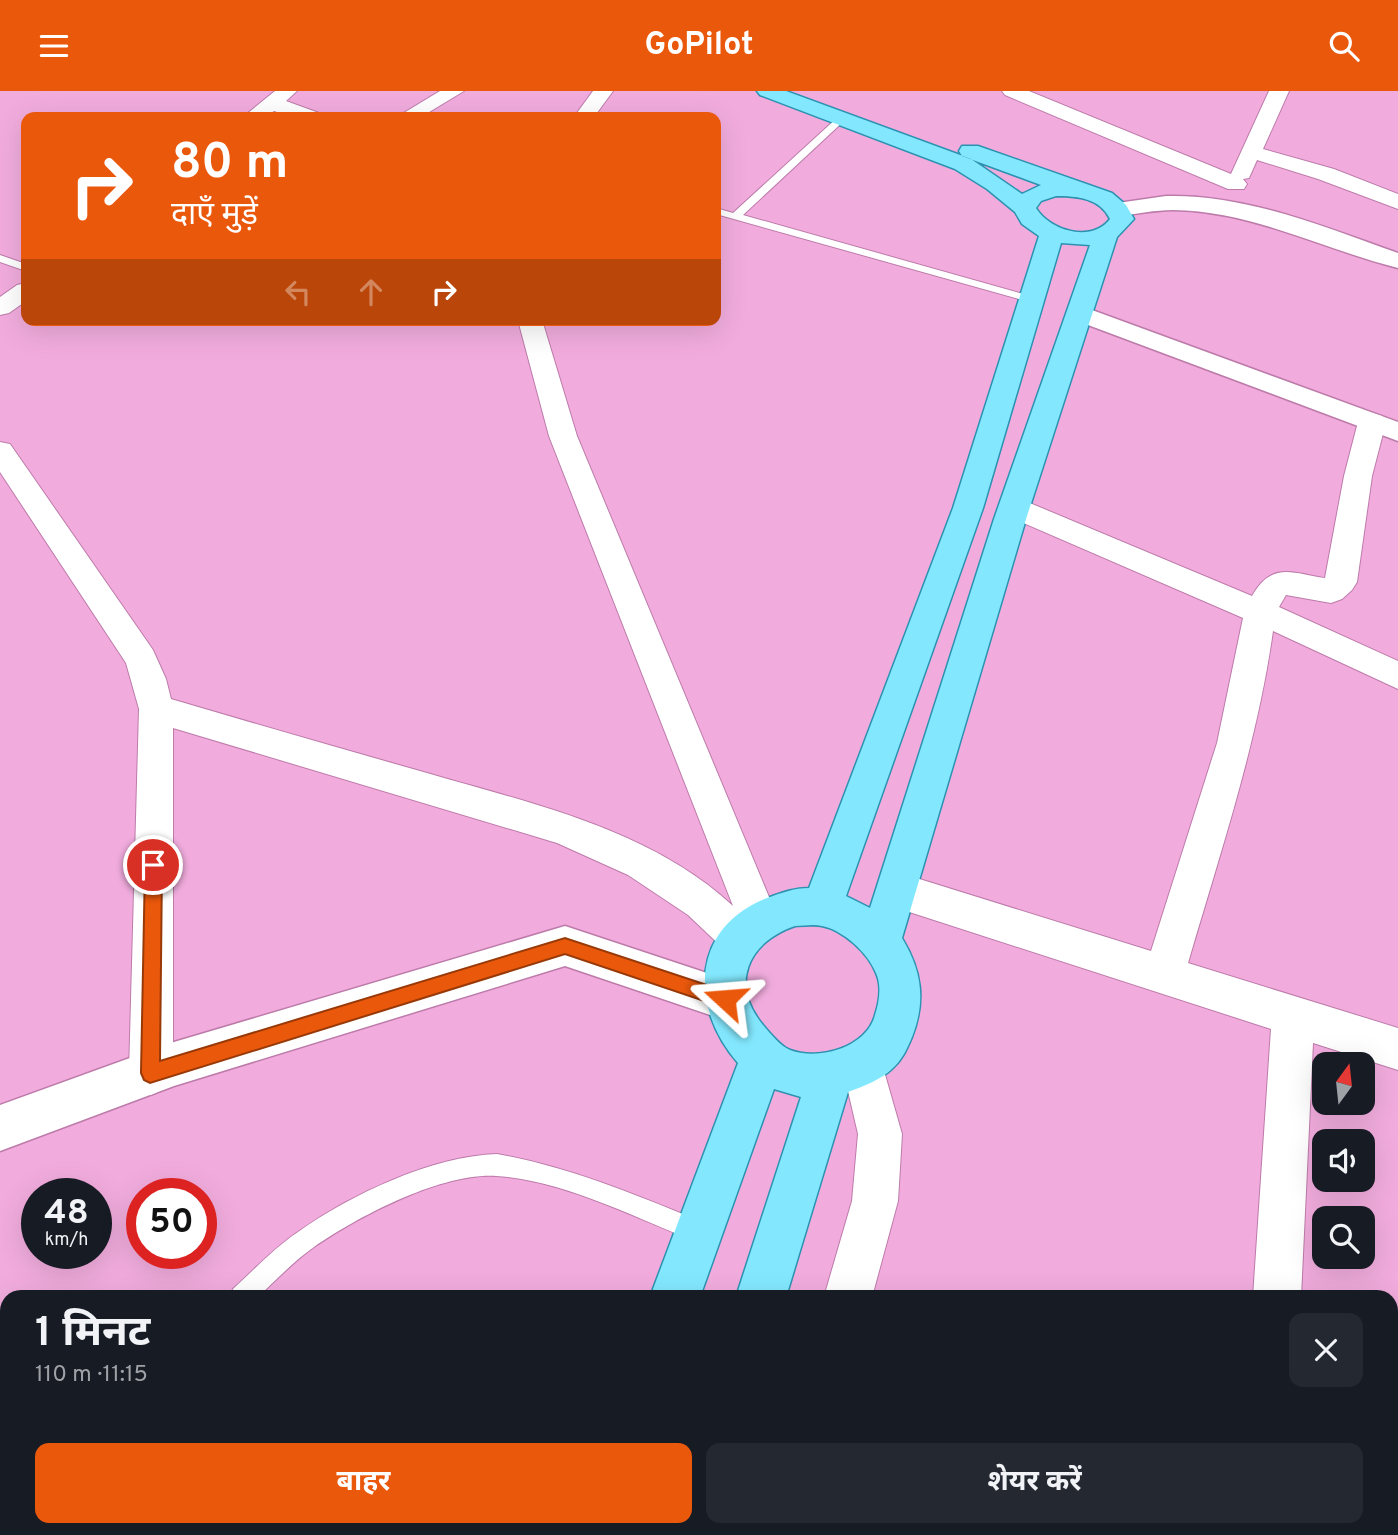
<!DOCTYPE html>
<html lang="hi">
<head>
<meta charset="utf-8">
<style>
  :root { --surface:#171b24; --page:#242831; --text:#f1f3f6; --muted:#9ea1a6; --accent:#ea580c }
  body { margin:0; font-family:Overpass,"Noto Sans Devanagari",sans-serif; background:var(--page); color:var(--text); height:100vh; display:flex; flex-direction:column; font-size:26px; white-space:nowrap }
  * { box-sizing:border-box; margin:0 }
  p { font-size:23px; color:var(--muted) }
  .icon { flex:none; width:38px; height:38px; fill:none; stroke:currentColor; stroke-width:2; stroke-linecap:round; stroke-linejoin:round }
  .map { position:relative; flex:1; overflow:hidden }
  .details { position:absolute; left:0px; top:1199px; width:1398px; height:247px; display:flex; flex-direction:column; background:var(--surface); border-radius:21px 21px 0 0; box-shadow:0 7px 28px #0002 }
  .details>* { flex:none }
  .banner { position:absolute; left:21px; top:21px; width:700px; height:214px; border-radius:14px; box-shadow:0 7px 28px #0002; background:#ea580c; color:#fff; overflow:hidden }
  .needle { width:46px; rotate:15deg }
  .controls { position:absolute; left:1312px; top:961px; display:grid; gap:14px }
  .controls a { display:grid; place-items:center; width:63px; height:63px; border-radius:14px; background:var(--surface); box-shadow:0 7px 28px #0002; font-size:35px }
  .speed { position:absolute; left:21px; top:1087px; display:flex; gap:14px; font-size:35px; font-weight:700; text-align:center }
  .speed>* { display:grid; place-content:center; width:91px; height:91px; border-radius:50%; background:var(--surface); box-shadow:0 7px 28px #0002; line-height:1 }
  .speed small { font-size:18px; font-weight:400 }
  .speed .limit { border:10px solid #d22; background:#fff; color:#111 }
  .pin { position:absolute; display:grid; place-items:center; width:60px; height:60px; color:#fff; margin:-30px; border:4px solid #fff; border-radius:50%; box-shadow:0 2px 7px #0007 }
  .me { position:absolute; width:77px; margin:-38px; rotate:289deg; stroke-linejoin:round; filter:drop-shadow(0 0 5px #0008) }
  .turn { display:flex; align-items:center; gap:24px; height:147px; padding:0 35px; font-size:32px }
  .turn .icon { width:91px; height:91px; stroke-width:2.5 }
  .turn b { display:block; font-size:49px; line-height:60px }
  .lanes { display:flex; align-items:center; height:66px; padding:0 35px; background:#0003; justify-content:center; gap:35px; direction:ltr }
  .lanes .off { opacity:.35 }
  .round { display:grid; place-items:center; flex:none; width:74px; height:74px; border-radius:14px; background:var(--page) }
  .summary { display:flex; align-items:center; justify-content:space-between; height:119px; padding:0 35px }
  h1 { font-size:42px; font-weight:700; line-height:52px }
  .cta { display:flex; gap:14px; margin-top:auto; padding:14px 35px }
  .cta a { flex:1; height:80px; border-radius:14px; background:var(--accent); color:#fff; font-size:28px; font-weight:700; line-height:80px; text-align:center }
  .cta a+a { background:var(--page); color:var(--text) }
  header { display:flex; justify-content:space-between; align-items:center; height:91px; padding:0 35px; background:var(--accent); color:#fff; font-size:32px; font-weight:700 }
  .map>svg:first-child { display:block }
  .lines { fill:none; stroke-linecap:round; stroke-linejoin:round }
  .lane-casing { stroke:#bd7baa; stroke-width:2 }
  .street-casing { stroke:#bd7baa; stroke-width:2 }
  .secondary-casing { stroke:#bd7baa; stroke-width:3 }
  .primary-casing { stroke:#2d92b1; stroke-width:3 }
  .lane { fill:#fff; fill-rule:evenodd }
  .street { fill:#fff; fill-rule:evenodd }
  .secondary { fill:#fff; fill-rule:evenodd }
  .primary { fill:#83e8fe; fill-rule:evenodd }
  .route { fill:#ea580c; stroke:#983908; stroke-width:2 }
</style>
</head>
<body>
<header><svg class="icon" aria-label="menu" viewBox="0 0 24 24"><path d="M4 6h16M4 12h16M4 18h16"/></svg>GoPilot<svg class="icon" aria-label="search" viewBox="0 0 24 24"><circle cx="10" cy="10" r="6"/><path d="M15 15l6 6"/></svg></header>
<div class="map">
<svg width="1398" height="1444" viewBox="0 0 1398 1444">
  <rect width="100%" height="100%" fill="#f1acdd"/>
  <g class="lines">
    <g class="lane-casing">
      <g id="lane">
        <path d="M838,26L846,28L743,124L1034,206V210H1026L716,123V117L733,122Z"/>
        <path d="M0,164L26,173V180L0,171Z"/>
        <path d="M497,1063C570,1076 639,1105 707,1133L710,1141L707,1149L699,1152C639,1128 560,1088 496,1085C441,1082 359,1125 314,1156C294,1170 276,1189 258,1206H230L233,1198C254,1179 274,1157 298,1141C350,1104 432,1065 497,1063Z"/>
        <path d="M69,1438H96L93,1444H67Z"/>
      </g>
    </g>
    <g class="street-casing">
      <g id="street">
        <path d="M275,0H297L286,10L319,22L322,26H293L274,20L265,26H243Z"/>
        <path d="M440,0H464L421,26H397Z"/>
        <path d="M593,0H613L594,26H574Z"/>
        <path d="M1002,0H1029L1231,83L1269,0H1289L1263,58L1334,78L1398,103V118L1318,88L1257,69L1249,87L1243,88L1247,93L1244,98H1228L1005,4Z"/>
        <path d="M26,192V210L9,222L0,224V206L17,194Z"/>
        <path d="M518,229H542L577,345L779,830L773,843L759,848L754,860L740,866L726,860L688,824L628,784L557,752L173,637V982L166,997L151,1004L136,997L129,982L139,618L126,572L0,381V351L10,353L153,559L166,588L171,608C256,633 342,658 427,682C533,713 650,738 733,815L549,345Z"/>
        <path d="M1372,322L1382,325L1386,331L1372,385L1357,491L1352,499L1342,508L1331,512L1286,504L1279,516L1398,570V598L1273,540C1257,654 1220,762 1188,872L1398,937V979L1313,952L1301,1206H1253L1271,938L897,817L883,811L878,799L883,787L897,781L1151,860L1217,652L1243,527L1005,424L1000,417L1005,410L1015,407L1025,410L1252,505C1272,470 1292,482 1325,487L1344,385L1358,331L1362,325Z"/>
        <path d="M863,953L878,959L902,1043L898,1110L872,1206H824L852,1110L858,1043L842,974L848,959Z"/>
        <path d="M758,1438H812L810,1444H756Z"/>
        <path d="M1053,1438H1115L1117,1444H1055Z"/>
        <rect x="1236" y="1438" width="54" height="6"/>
      </g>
    </g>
    <g class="secondary-casing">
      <g id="secondary">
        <path d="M1166,105C1246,103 1324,136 1398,162V177C1322,158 1253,120 1173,119C1155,119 1137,123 1119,125L1111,123L1107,118L1111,113Z"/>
        <path d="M1081,215L1398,331V350L1072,228L1068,223L1072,218Z"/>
        <path d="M565,835L740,893L747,908L740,923L725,929L565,875L174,995L0,1060V1014L174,951Z"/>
      </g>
    </g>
    <g class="primary-casing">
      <g id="primary">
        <path d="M757,0H786L971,68L1022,103L1041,94L962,65L959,60L962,55H978L1112,102L1126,114L1134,128L1117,146L1026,428L902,847C922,880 926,910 912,946C907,958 902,969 892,978C880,989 864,995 848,1001L786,1206H736L801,1006L774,998L700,1206H650L738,972C689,916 691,836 767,807C781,802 794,797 809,797L953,417L1039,145L1022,133L1015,121L987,98L955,78L760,4ZM1056,105C1077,105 1100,107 1110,128C1092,152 1050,140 1036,117L1041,110ZM1061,152L1090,154L994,428L870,817L846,805L983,417ZM795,835C804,835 813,833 822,835C843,839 868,862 876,882C882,895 879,912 875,924C867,956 819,970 790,959C780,955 770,942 763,934C729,893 748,851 795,835Z"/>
        <path d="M564,1438H621L619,1444H563Z"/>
        <path d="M659,1438H716L714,1444H658Z"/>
      </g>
    </g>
    <use href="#lane" class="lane"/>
    <use href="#street" class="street"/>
    <use href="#secondary" class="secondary"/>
    <use href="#primary" class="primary"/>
  </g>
  <path class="route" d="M153,767L159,769L162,774L160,970L565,847L725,900L731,902L734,908L731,915L725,917L565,863L150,992L144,989L141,982L145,774L148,769Z"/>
</svg>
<div class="controls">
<a><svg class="needle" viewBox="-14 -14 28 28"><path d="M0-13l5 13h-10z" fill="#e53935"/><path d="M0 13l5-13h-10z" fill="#9ea1a6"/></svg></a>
<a><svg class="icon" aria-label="sound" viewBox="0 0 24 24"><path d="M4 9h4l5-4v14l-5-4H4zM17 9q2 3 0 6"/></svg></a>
<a><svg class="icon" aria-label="search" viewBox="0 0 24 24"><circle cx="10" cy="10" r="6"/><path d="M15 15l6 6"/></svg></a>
</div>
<div class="speed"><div>48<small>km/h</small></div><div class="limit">50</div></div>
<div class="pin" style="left:153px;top:774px;background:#d93025"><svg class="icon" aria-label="arrive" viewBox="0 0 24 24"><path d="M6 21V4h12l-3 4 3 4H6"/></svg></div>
<svg class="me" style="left:725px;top:908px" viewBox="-20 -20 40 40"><path d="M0-17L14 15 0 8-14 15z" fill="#ea580c" stroke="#fff" stroke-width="4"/></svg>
<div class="banner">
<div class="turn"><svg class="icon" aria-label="right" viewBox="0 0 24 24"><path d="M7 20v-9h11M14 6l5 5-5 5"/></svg><div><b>80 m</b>दाएँ मुड़ें</div></div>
<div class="lanes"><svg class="icon off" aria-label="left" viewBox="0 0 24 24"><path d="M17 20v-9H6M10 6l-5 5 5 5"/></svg><svg class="icon off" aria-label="ahead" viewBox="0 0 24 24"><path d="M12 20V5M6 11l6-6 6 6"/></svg><svg class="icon" aria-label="right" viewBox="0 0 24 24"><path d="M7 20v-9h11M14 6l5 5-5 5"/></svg></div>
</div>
<section class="details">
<div class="summary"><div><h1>1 मिनट</h1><p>110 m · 11:15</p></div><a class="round"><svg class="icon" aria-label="close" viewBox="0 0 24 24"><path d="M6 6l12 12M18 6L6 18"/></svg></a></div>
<div class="cta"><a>बाहर</a><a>शेयर करें</a></div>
</section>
</div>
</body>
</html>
